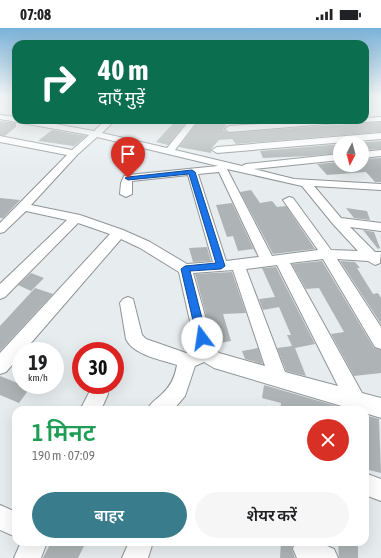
<!DOCTYPE html>
<html lang="hi">
<head>
<meta charset="utf-8">
<style>
  :root { --surface:#fff; --page:#f6f6f6; --text:#202124; --muted:#757577; --accent:#397c8c }
  body { margin:0; font-family:"Asap Condensed","Noto Sans Devanagari",sans-serif; background:var(--page); color:var(--text); height:100vh; display:flex; flex-direction:column; font-size:15px; white-space:nowrap }
  * { box-sizing:border-box; margin:0 }
  p { font-size:13px; color:var(--muted) }
  .icon { flex:none; width:22px; height:22px; fill:none; stroke:currentColor; stroke-width:2; stroke-linecap:round; stroke-linejoin:round }
  .map { position:relative; flex:1; overflow:hidden }
  .panel { position:absolute; left:12px; top:378px; width:357px; height:140px; display:flex; flex-direction:column; background:var(--surface); border-radius:12px; box-shadow:0 4px 16px #0002 }
  .panel>* { flex:none }
  .hud { position:absolute; left:12px; top:12px; width:357px; height:84px; border-radius:12px; box-shadow:0 4px 16px #0002; background:#0b6e4f; color:#fff; overflow:hidden }
  .needle { width:26px; rotate:186deg }
  .tools { position:absolute; left:333px; top:108px; display:grid; gap:8px }
  .tools a { display:grid; place-items:center; width:36px; height:36px; border-radius:50%; background:var(--surface); box-shadow:0 4px 16px #0002; font-size:20px }
  .speed { position:absolute; left:12px; top:314px; display:flex; gap:8px; font-size:20px; font-weight:700; text-align:center }
  .speed>* { display:grid; place-content:center; width:52px; height:52px; border-radius:50%; background:var(--surface); box-shadow:0 4px 16px #0002; line-height:1 }
  .speed small { font-size:10px; font-weight:400 }
  .speed .limit { border:6px solid #d22; background:#fff; color:#111 }
  .pin { position:absolute; display:grid; place-items:center; width:34px; height:34px; color:#fff; margin:-41px -17px; border-radius:50% 50% 50% 0; rotate:-45deg; box-shadow:0 0 4px #0007 }
  .pin .icon { rotate:45deg }
  .me { position:absolute; width:44px; margin:-22px; rotate:346deg; stroke-linejoin:round; filter:drop-shadow(0 0 3px #0008) }
  .turn { display:flex; align-items:center; gap:14px; height:84px; padding:0 20px; font-size:18px }
  .turn .icon { width:52px; height:52px; stroke-width:2.5 }
  .turn b { display:block; font-size:28px; line-height:34px }
  .round { display:grid; place-items:center; flex:none; width:42px; height:42px; border-radius:21px; background:var(--page) }
  .summary { display:flex; align-items:center; justify-content:space-between; height:68px; padding:0 20px }
  h1 { font-size:24px; font-weight:600; line-height:30px; color:#1e9e55 }
  .cta { display:flex; gap:8px; margin-top:auto; padding:8px 20px }
  .cta a { flex:1; height:46px; border-radius:24px; background:var(--accent); color:#fff; font-size:16px; font-weight:600; line-height:46px; text-align:center }
  .cta a+a { background:var(--page); color:var(--text) }
  .status { display:flex; justify-content:space-between; align-items:center; height:28px; padding:0 20px; background:var(--surface); direction:ltr }
  .status svg { height:11px; fill:currentColor }
  .map>svg:first-child { display:block }
  .building { fill:#aeb4b5 }
  .lines { fill:none; stroke-linecap:round; stroke-linejoin:round }
  .street-casing { stroke:#8f9596; stroke-width:2 }
  .street { fill:#fff; fill-rule:evenodd }
  .route { fill:#1a73e8; stroke:#114b97 }
</style>
</head>
<body>
<div class="status"><b>07:08</b><svg viewBox="0 0 49 12"><path d="M0 12V9h3v3zM5 12V6h3v6zM10 12V3h3v9zM15 12V0h3v12zM26 1h20v11H26zM47 4h2v5h-2z"/></svg></div>
<div class="map">
<svg width="381" height="530" viewBox="0 0 381 530">
  <rect width="100%" height="100%" fill="#e7edef"/>
  <g class="building">
    <path d="M176,92H188L168,117L156,114Z"/>
    <path d="M199,92H229L223,102L229,105L362,95L381,94V104L236,116L232,111L219,112L211,121V125L179,119Z"/>
    <path d="M0,93L16,95V99L5,108L0,107Z"/>
    <path d="M52,102L86,108L74,118L38,113Z"/>
    <path d="M381,113V121L362,122V115H352Z"/>
    <path d="M340,116V125L310,128L263,130L260,123Z"/>
    <path d="M381,130V154H375L366,144L327,147L317,136L340,134V137H362V131Z"/>
    <path d="M251,162L260,175L272,173L277,179L286,178L315,221L273,226L240,164Z"/>
    <path d="M0,170L20,172L3,190H0Z"/>
    <path d="M232,175L257,228L253,221L238,223L233,208L227,209L216,177Z"/>
    <path d="M346,180L367,183L370,192L354,190Z"/>
    <path d="M363,202L374,204L380,220L378,221Z"/>
    <path d="M207,219L211,233L193,234L189,220Z"/>
    <path d="M322,233L374,320L381,322V345L354,348L331,306L344,304L319,260L306,261L292,236Z"/>
    <path d="M340,233L355,234L360,240H357L373,266L378,265L381,270V296Z"/>
    <path d="M276,239L315,316L295,320L306,348L286,343L277,320L292,318L287,307H291L279,279L263,282L259,271L275,269L262,240Z"/>
    <path d="M232,244L246,285L223,286L231,313L214,316L195,246Z"/>
    <path d="M31,245L44,250L31,263L18,257Z"/>
    <path d="M35,260L53,266L0,323V298Z"/>
    <path d="M258,320L263,336L245,331L242,323Z"/>
    <path d="M0,348L30,360L19,375L0,367Z"/>
    <path d="M264,357L350,382H280L281,375L262,370Z"/>
    <path d="M365,387L379,391L381,445L365,441Z"/>
    <path d="M51,514H86L78,530H43Z"/>
    <path d="M281,514H293L292,522L295,530H280Z"/>
    <path d="M338,514H358V530H339Z"/>
  </g>
  <g class="lines">
    <g class="street-casing">
      <g id="street">
        <path d="M0,69H6L0,72Z"/>
        <path d="M0,87L16,89V92H33L94,103L106,92H115L102,105L167,120L190,92H198L175,122L242,138L246,136L340,126V132L254,141L294,151L381,156V162L314,158L341,190L381,195V203L350,199L375,224H381L380,235L375,237L368,233L337,231L381,299V321L375,319L323,231L290,235L362,365L381,370V390L365,385V382H355L214,340L204,334L195,338L185,368L173,382H147C151,374 156,372 162,366C171,358 175,349 177,337C162,332 133,327 126,311L120,275L123,271L128,269L133,271L142,307L146,311L186,325L196,320L179,244L140,220L121,211L24,323H21V327L6,344L0,346V325L110,206L78,195L5,269L0,271V256L67,192L26,183L4,204L0,205V195L67,127L0,114V108L72,122L89,107L0,91ZM97,109L218,138L128,147L124,148L121,155L120,166L126,169L132,166V153L188,147L213,234L187,236L150,214L123,202L80,187L31,177L77,127ZM227,141L302,158L333,196L358,223L331,222L293,170L289,169L283,172L318,222L272,228ZM219,144L259,229L226,233L198,146ZM277,237L338,358L285,344L246,241ZM233,242L265,338L219,325L214,320L193,245Z"/>
        <path d="M381,89V93L365,94L362,93L229,104L225,101L229,98L322,92H365V90Z"/>
        <path d="M381,105V111L217,125L212,122L217,119Z"/>
        <path d="M381,122V128L362,130V124Z"/>
        <path d="M98,357L106,359L108,366L101,382H80L92,359Z"/>
        <path d="M365,445L381,451V473L365,467Z"/>
        <path d="M0,477L16,484V509L0,502Z"/>
        <path d="M21,514H45L46,517L41,530H14Z"/>
        <path d="M129,514H153L148,530H122Z"/>
        <path d="M295,514H318L334,521L338,530H297L293,521Z"/>
      </g>
    </g>
    <use href="#street" class="street"/>
  </g>
  <linearGradient id="sky" x2="0" y2="1"><stop stop-color="#7ab2d7"/><stop offset="0.48" stop-color="#f4f7f8"/><stop offset="1" stop-color="#f4f7f8" stop-opacity="0"/></linearGradient>
  <rect width="381" height="143" fill="url(#sky)"/>
  <path class="route" d="M192,142L195,144L225,238L221,241L190,243L207,310L202,315L197,310L181,241L185,238L216,235L189,146L128,152L125,150L128,149Z"/>
</svg>
<div class="tools">
<a><svg class="needle" viewBox="-14 -14 28 28"><path d="M0-13l5 13h-10z" fill="#e53935"/><path d="M0 13l5-13h-10z" fill="#757577"/></svg></a>
</div>
<div class="speed"><div>19<small>km/h</small></div><div class="limit">30</div></div>
<div class="pin" style="left:128px;top:150px;background:#d93025"><svg class="icon" aria-label="arrive" viewBox="0 0 24 24"><path d="M6 21V4h12l-3 4 3 4H6"/></svg></div>
<svg class="me" style="left:202px;top:310px" viewBox="-20 -20 40 40"><circle r="19" fill="#fff"/><path d="M0-13L10 11 0 6-10 11z" fill="#1a73e8"/></svg>
<div class="hud">
<div class="turn"><svg class="icon" aria-label="right" viewBox="0 0 24 24"><path d="M7 20v-9h11M14 6l5 5-5 5"/></svg><div><b>40 m</b>दाएँ मुड़ें</div></div>
</div>
<section class="panel">
<div class="summary"><div><h1>1 मिनट</h1><p>190 m · 07:09</p></div><a class="round" style="background:#d93025;color:#fff"><svg class="icon" aria-label="close" viewBox="0 0 24 24"><path d="M6 6l12 12M18 6L6 18"/></svg></a></div>
<div class="cta"><a>बाहर</a><a>शेयर करें</a></div>
</section>
</div>
</body>
</html>
